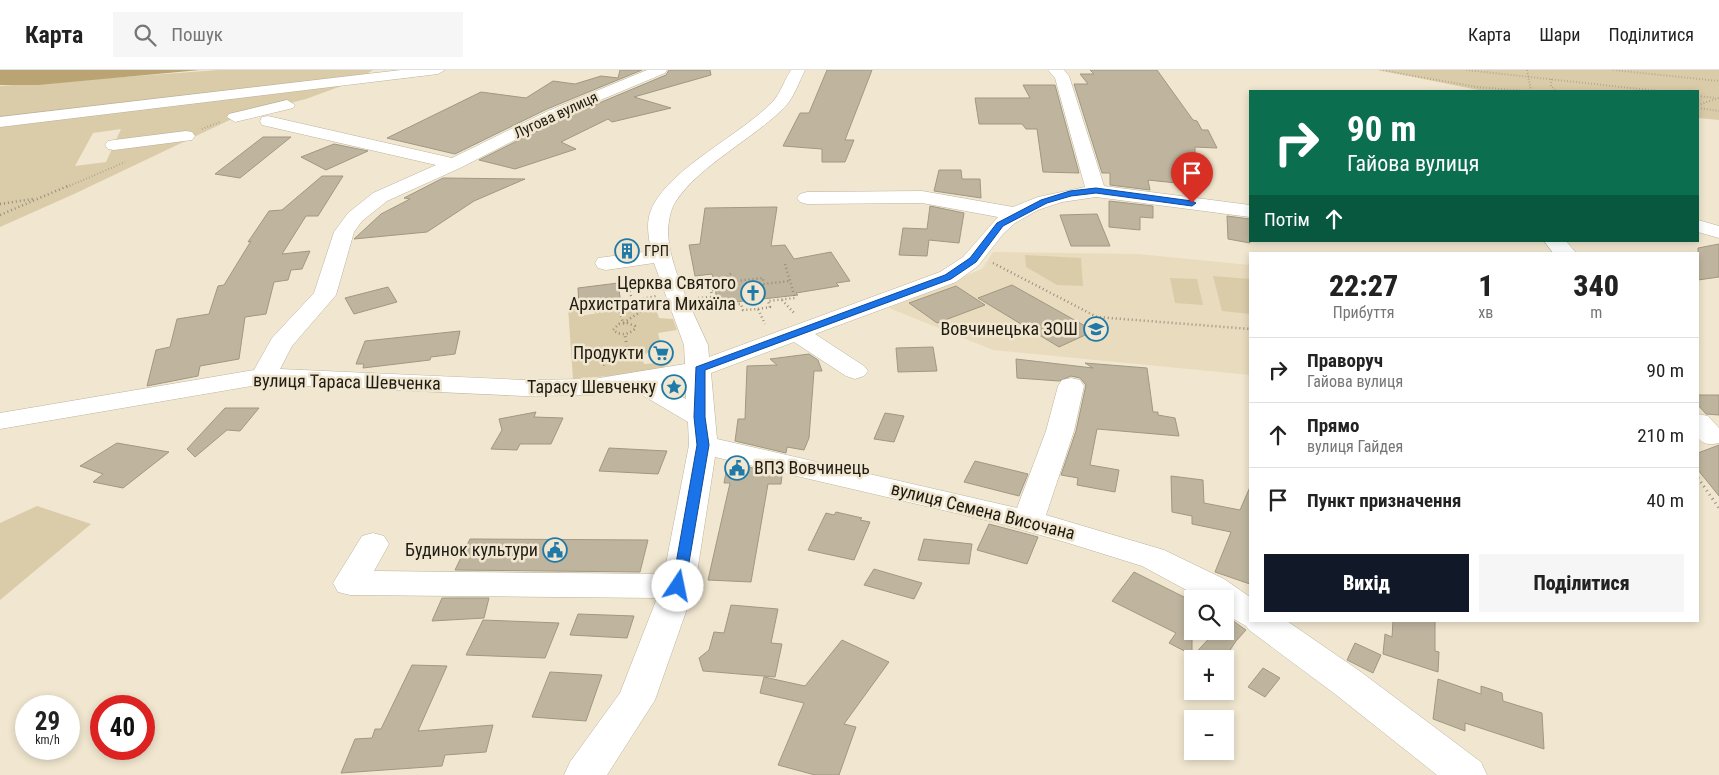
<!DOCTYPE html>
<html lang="uk">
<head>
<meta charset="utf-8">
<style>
  :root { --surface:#fff; --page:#f6f6f6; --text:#222; --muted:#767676; --line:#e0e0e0; --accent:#111827 }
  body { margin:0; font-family:"Roboto Condensed",sans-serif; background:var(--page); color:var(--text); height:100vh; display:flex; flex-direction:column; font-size:19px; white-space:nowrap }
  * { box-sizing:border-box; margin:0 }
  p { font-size:16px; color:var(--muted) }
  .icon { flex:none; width:28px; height:28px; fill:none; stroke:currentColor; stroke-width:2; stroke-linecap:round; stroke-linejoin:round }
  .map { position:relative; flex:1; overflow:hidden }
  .side { position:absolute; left:1249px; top:182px; width:450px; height:370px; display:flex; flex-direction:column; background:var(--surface); border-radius:0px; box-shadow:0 2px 8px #0003 }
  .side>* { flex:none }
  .top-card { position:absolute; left:1249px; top:20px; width:450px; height:152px; border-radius:0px; box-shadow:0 2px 8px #0003; background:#0b6e4f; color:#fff; overflow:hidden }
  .fabs { position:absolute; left:1184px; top:520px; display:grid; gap:10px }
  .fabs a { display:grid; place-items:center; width:50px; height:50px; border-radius:0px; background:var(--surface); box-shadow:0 2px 8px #0003; font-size:25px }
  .speed { position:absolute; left:15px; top:625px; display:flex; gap:10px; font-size:25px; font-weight:700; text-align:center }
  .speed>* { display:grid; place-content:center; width:65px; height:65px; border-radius:50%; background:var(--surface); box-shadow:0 2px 8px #0003; line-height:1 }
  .speed small { font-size:12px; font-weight:400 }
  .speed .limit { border:8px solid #d22; background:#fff; color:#111 }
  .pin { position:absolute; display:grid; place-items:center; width:42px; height:42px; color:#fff; margin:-51px -21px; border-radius:50% 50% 50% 0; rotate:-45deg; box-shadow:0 0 5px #0007 }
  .pin .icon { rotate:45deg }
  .me { position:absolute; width:55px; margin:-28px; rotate:11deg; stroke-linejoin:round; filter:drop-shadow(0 0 4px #0008) }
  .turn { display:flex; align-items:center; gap:18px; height:105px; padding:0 15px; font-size:22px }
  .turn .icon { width:65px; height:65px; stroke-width:2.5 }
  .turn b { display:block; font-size:35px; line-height:42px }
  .then { display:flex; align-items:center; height:48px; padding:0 15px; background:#0003; gap:10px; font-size:19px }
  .eta { display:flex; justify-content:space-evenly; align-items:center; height:85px; text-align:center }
  .eta b { font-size:30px; font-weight:800; line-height:35px }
  .cta { display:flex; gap:10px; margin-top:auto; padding:10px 15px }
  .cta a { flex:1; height:58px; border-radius:0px; background:var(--accent); color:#fff; font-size:20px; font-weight:800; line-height:58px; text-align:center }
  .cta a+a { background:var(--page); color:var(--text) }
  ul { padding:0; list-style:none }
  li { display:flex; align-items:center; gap:15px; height:65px; padding:0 15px; border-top:1px solid var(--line) }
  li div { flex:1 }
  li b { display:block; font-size:19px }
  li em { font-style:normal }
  header { display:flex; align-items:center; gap:30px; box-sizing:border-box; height:70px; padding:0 25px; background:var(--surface); border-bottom:1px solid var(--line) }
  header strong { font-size:24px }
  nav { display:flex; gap:28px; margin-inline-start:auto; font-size:18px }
  .search { width:350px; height:45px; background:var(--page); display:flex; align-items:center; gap:12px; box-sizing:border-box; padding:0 18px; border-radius:0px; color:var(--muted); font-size:19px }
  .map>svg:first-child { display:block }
  .built { fill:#e9dbbe }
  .green { fill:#dacba9; fill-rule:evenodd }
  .water { fill:#baa474 }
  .building { fill:#bfb59f; stroke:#a19882 }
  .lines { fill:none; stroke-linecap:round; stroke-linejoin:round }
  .minor-casing { stroke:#bcb39c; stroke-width:1 }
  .path-far2 { stroke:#958d7d; stroke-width:2; stroke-dasharray:0.5 2.5; stroke-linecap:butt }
  .path-far1 { stroke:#958d7d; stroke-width:2.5; stroke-dasharray:1 3; stroke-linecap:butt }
  .path { stroke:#958d7d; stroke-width:3; stroke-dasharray:1 4; stroke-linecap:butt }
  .minor { fill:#fff; fill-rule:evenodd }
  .route { fill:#1a73e8; stroke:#114b97 }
  .labels { text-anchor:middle; stroke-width:5; stroke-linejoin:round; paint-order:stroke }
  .far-street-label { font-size:15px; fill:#201c14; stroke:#f1e7d0 }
  .far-poi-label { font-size:15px; fill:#201c14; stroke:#f1e7d0; text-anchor:start }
  .poi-label { font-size:18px; fill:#201c14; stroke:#f1e7d0; text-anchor:end }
  .street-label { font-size:18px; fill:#201c14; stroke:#f1e7d0 }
</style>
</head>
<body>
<header>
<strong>Карта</strong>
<div class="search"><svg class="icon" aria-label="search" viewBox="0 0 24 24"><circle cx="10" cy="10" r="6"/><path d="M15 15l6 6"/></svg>Пошук</div>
<nav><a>Карта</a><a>Шари</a><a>Поділитися</a></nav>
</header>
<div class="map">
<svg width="1719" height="705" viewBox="0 0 1719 705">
  <rect width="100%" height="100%" fill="#f1e7d0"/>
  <path class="built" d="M993,182L1138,184L1250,195V305L993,280L889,238L982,199Z"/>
  <g class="green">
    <path d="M219,0H373L355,11L306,29L236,47L74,124L0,157V16ZM121,59L106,92L75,96L93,63Z"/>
    <path d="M1379,0H1719V50L1698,48V21H1483Z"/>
    <path d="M1025,185L1081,188L1083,216L1057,215L1026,197Z"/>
    <path d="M1213,206L1250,209V244L1222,241Z"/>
    <path d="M1170,208L1197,209L1203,235L1175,233Z"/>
    <path d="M653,230L659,248L673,249L677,260L658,263L661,275L642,286L644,294L672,292L656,302L573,309L568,237L577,236L579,246L637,237L636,232Z"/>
    <path d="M37,436L91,454L0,530V453Z"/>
  </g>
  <path class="water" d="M0,0H200L38,15H0Z"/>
  <g class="building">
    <path d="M620,0H642L547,39L455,84L387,68L481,22L526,28L553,11L575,14L601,6L618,8Z"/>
    <path d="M669,0H710L711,5L634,27L671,38L612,52L608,49L561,72L576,79L515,99L479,90L561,49L666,5Z"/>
    <path d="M827,0H872L845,70H854L845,92H822V79L783,76L800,43H809Z"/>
    <path d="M1090,0H1157L1193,50L1197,51L1202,60H1208L1217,78L1195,77V115L1148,110L1150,120L1110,115V103H1102L1074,14H1088L1080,4H1094Z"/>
    <path d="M1023,15H1055L1079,103L1043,102L1037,59H1026L1022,54H979L975,28H1030Z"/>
    <path d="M263,67H291L240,108L215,104Z"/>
    <path d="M334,74L368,81L326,100L301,87Z"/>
    <path d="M939,100H961L962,109H980L981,128L934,121Z"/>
    <path d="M322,106H343L318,146H306L282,184L310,181L302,199L291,200L288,210L274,212L266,244L245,247L239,289L200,296L198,306L147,316L156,280L170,277L177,249L209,244L218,216L224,215L251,171L248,172L269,141L282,140Z"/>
    <path d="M443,108L525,109L474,131L427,162L354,169L381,144L410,129L404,128Z"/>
    <path d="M1109,131L1153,136V148L1140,147V160L1109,157Z"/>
    <path d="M930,136L964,143L959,173L929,170L927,186L899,185L903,158L927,159Z"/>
    <path d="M777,137L771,176L785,175L794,189L831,182L850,211L836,213L839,216L796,223L798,225L718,234L712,204L695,206L689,175L700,174L705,138Z"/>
    <path d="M1097,144L1110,176H1071L1060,145Z"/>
    <path d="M1227,146L1250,149V173L1228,169Z"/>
    <path d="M1719,174V207L1698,210V178Z"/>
    <path d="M618,213L621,234L579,237L578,218Z"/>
    <path d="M1012,215L1094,261L1059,277L978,228Z"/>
    <path d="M956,216L985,235L937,253L909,233Z"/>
    <path d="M388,217L397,232L354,244L345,228Z"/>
    <path d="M460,261L455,284L431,287L430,290L363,298L364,294H356L365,271Z"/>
    <path d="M933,277L937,301L898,302L896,278Z"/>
    <path d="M809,284L818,290L822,301H814L809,368L804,380L787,377L786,383L735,371L738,349H745L747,296L777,295L770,289Z"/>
    <path d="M1016,289L1093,298L1085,293L1147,298L1153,342H1158V345L1175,348L1179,366L1097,359L1090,395L1119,400L1115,422L1077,415L1078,408L1061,405L1076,361L1086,315L1080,308L1071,306L1059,311L1017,308Z"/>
    <path d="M1698,325H1719V345L1706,344L1698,335Z"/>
    <path d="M225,338H259L240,361L227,360L195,387L187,379Z"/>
    <path d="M536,342L534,347L563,348L551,374H520L517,380L491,379L502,360L499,349Z"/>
    <path d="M885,343L904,346L894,372L874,369Z"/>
    <path d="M117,373L169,382L123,418L93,412L103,404L80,396Z"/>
    <path d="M1719,375V426L1698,400V383Z"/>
    <path d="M609,378L667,381L658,404L599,401Z"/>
    <path d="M975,391L1028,404L1019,426L964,412Z"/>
    <path d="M728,392L782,405L781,414H768L751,512L708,510L730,413H724Z"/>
    <path d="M1171,406L1203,410L1204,433L1240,440L1250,417V514L1215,502L1231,462L1192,454V446L1172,442Z"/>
    <path d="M836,442L862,448L860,450L870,452L854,490L808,480L826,443L834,445Z"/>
    <path d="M989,454L1038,467L1027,494L977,480Z"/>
    <path d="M470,469L648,470L640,502L455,500Z"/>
    <path d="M924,469L972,474L969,494L918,490Z"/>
    <path d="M874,499L922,513L914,529L864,515Z"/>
    <path d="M1134,502L1192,531V585L1169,573L1176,563L1112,531Z"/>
    <path d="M442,528H489L484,548L432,551Z"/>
    <path d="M731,535L778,539L771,573L782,574L775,607L703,601L699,588L709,580L714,562L724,563Z"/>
    <path d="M578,544L634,546L627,568L570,565Z"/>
    <path d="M1229,548L1246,560L1236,571L1224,589H1190L1216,561H1225V552Z"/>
    <path d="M483,550L559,553L545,588L466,585Z"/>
    <path d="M1393,551H1435V581L1439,582L1438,602L1383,584L1385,564L1392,567Z"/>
    <path d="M842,570L889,592L844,654L856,657L839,705H815L778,695L804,633L760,623L764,607L805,616Z"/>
    <path d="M1355,573L1381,585L1373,603L1347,590Z"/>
    <path d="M412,595L447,596L418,661L493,655L486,682L445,685L442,696L341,703L355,669L372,668L375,659H381Z"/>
    <path d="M1263,598L1280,608L1265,627L1248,617Z"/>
    <path d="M550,602L602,605L586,651L532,647Z"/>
    <path d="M1438,609L1481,624V616L1502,623L1503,631L1542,643L1544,679L1465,653V661L1433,649Z"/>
  </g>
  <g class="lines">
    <g class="minor-casing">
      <g id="minor">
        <path d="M401,0H445L438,4L0,57V47Z"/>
        <path d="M647,0H667L665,3L560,47L460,98L387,131L362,151L354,162L336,225L292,276L280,299L524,310L593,309L685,294L684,275L654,193L606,200L598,198L595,193L598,188L651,181C649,169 646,155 650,143C664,100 744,64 774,30C781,22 785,9 791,0H805C799,12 794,27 785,37C753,69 700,95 676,131C670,140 669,150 668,160C668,196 694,243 708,275L709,287L940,202L963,187L998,147L922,133L807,134L800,132L797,128L800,124L807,122L922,121L1013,137L1038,127L1085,117L1055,8L1048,0H1064L1069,6L1104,116L1250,135V147L1096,127L1062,132L1038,140L1015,153L1003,164L978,196L956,212L815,264L864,296L868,301L864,306L855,309L846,306L794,272L711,303L717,369L1017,438L1046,361L1058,316L1062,310L1071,308L1080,310L1084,316L1074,361L1046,445L1164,480L1224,509L1250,527V551H1287L1361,602L1481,692L1487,705H1437L1335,624L1249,560L1246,556L1225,544V529H1203L1142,496L1065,472L994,452L715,387L695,516L655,630L607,705H564L570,692L620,623L657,528L350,525L338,522L333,513L362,466L373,463L384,466L389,474L374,501L664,504L689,375L688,352L632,319L593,325L524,326L263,314L0,359V343L254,300L272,268L314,223L334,162L348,143L373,123L436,95L262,55L260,51L262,47L268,46L452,88L548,41ZM685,309L686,329L660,314Z"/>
        <path d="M287,30L295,35L293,38L235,52L227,47L229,44Z"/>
        <path d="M186,61L192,62L195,66L192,70L114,80L108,79L105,75L108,71L114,70Z"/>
        <path d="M1698,150L1719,156V168L1698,162Z"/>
        <path d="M1544,171H1566L1577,184H1554Z"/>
        <path d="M1698,344L1708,346L1719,358V373C1711,375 1704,375 1698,368Z"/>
      </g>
    </g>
    <g class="path-far2">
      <path d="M1380,0L1477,17L1525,21"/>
      <path d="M1466,0L1658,21"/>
      <path d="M1527,0L1531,21"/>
      <path d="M1613,0L1719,11"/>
      <path d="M1551,9V16L1556,21"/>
      <path d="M1698,26L1716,28"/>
      <path d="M1698,35L1719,28"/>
      <path d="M1698,38L1719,41"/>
      <path d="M202,59L220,52"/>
      <path d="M67,117L125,92"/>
    </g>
    <g class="path-far1">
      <path d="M0,134L33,129"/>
      <path d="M0,145L70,115"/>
      <path d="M993,193L1097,247L1250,259"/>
      <path d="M627,213L629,219"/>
      <path d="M711,219L733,202"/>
      <path d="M712,227L711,220L736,217L735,211L763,208L764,214L790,211"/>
      <path d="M698,228L712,227L714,236L741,234L743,240L758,239L765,254"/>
      <path d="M632,230L629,219L650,216"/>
      <path d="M782,230L795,244"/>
      <path d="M619,238L623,253L648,237L646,228"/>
      <path d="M758,239L770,237L768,231L795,228L785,194"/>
      <path d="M582,241L594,239V242L634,236L632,231L656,226"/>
      <path d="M627,253L635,256V259C627,265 621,266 613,260L619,254Z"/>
    </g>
    <g class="path">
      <path d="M603,295L627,277L625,265"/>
      <path d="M1698,408L1719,438"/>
    </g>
    <use href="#minor" class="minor"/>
  </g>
  <path class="route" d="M1096,118L1192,131L1196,133L1192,136L1096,123L1071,126L1047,133L1003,156L976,192L951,209L705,300V347L709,375L685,516L683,520H674L672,516L697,375L694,347L696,297L945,205L970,188L997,153L1041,130L1070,121Z"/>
  <defs>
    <g id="building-ring" transform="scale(1.25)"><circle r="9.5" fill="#f1e7d0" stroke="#207aa8" stroke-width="1.5"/><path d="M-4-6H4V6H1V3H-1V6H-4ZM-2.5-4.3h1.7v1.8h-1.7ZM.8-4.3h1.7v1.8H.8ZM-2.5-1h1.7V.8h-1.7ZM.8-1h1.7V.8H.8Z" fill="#207aa8"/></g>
    <g id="church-ring" transform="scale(1.25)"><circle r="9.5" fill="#f1e7d0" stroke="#207aa8" stroke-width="1.5"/><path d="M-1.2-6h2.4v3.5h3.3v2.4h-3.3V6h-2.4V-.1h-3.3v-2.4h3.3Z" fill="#207aa8"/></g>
    <g id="school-ring" transform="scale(1.25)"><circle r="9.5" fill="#f1e7d0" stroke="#207aa8" stroke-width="1.5"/><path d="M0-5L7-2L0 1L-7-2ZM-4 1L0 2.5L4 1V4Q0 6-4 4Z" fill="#207aa8"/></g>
    <g id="supermarket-ring" transform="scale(1.25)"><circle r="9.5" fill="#f1e7d0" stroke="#207aa8" stroke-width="1.5"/><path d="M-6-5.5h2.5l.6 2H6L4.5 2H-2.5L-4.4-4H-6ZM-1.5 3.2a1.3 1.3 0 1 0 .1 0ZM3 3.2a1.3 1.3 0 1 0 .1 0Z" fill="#207aa8"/></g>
    <g id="sight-ring" transform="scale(1.25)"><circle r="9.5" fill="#f1e7d0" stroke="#207aa8" stroke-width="1.5"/><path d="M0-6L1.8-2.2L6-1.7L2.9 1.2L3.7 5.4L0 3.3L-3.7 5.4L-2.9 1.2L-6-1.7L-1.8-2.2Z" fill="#207aa8"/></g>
    <g id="civic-ring" transform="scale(1.25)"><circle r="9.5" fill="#f1e7d0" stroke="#207aa8" stroke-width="1.5"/><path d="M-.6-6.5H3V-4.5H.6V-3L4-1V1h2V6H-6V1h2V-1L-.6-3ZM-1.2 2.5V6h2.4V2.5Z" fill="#207aa8"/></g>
  </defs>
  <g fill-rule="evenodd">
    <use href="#building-ring" x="627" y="181"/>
    <use href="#church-ring" x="753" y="223"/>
    <use href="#school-ring" x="1096" y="259"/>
    <use href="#supermarket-ring" x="661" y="283"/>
    <use href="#sight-ring" x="674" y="317"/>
    <use href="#civic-ring" x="737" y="398"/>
    <use href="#civic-ring" x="555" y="480"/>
  </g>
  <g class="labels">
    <g class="far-street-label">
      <text transform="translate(556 45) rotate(-25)" y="5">Лугова вулиця</text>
    </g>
    <g class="far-poi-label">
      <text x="644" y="186">ГРП</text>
    </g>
    <g class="poi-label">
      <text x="736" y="219">Церква Святого<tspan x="736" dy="21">Архистратига Михаїла</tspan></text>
      <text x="1078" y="265">Вовчинецька ЗОШ</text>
      <text x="644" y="289">Продукти</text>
      <text x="656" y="323">Тарасу Шевченку</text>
      <text x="754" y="404" text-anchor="start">ВПЗ Вовчинець</text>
      <text x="538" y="486">Будинок культури</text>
    </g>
    <g class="street-label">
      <text transform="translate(347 312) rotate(1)" y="6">вулиця Тараса Шевченка</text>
      <text transform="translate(983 441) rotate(14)" y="6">вулиця Семена Височана</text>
    </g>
  </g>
</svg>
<div class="fabs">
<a><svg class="icon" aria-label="search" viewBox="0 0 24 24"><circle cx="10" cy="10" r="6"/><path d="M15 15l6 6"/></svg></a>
<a>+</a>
<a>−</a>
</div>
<div class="speed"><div>29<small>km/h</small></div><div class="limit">40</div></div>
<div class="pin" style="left:1192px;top:133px;background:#d93025"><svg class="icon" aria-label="arrive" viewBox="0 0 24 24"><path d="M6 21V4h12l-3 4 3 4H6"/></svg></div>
<svg class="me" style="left:678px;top:516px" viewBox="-20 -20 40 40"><circle r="19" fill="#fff"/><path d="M0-13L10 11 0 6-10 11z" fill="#1a73e8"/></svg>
<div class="top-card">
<div class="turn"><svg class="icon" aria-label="right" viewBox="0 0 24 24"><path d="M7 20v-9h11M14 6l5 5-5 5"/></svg><div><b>90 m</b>Гайова вулиця</div></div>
<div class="then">Потім<svg class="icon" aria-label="ahead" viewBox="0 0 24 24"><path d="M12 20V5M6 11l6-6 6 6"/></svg></div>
</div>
<section class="side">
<div class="eta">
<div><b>22:27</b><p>Прибуття</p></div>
<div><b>1</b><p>хв</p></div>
<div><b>340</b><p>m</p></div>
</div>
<ul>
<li><svg class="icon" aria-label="right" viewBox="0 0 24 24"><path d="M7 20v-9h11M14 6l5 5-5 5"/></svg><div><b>Праворуч</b><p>Гайова вулиця</p></div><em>90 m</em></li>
<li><svg class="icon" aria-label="ahead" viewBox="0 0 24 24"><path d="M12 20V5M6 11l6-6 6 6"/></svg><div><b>Прямо</b><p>вулиця Гайдея</p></div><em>210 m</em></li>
<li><svg class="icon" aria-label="arrive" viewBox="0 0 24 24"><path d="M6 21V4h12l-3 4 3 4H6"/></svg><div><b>Пункт призначення</b></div><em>40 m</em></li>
</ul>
<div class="cta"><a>Вихід</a><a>Поділитися</a></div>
</section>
</div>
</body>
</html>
